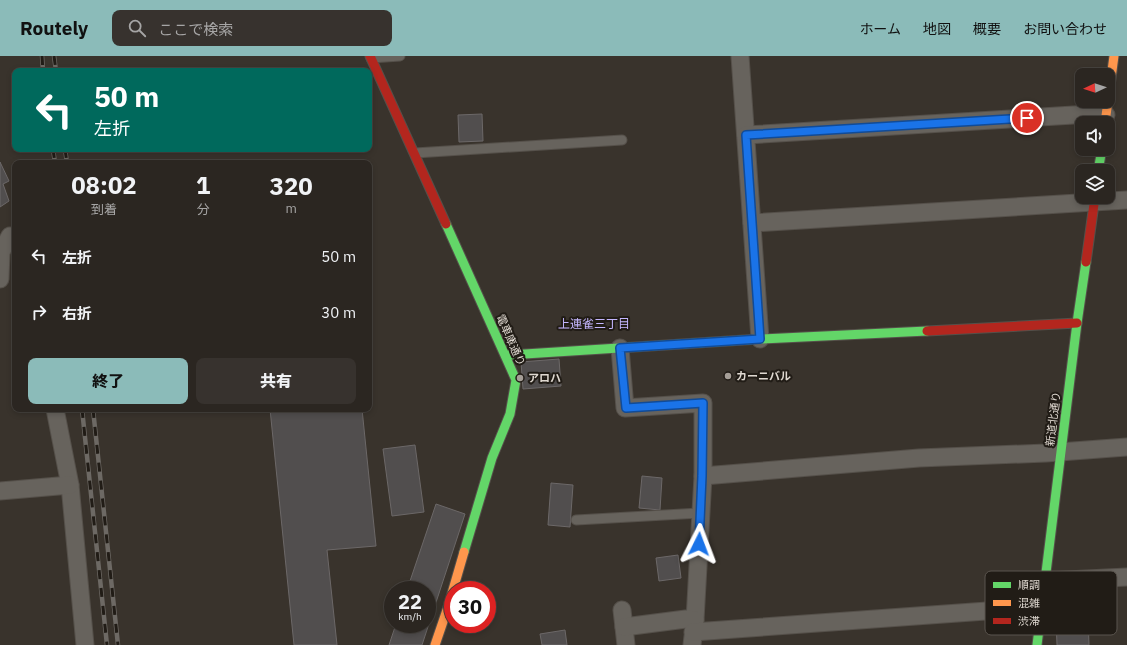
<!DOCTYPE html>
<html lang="ja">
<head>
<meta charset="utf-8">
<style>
  :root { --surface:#2b2621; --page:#37322e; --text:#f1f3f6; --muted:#a6a5a5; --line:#47433f; --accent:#8bbbb9 }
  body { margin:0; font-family:"IBM Plex Sans","Noto Sans JP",sans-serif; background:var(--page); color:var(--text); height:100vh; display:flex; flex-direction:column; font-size:15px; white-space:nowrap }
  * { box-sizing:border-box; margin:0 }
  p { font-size:13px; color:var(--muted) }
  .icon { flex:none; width:22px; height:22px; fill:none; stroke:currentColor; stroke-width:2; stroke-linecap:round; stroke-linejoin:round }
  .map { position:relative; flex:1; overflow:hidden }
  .details { position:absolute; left:12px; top:104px; width:360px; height:252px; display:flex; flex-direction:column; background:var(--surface); border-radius:8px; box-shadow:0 2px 6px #0003,0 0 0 1px var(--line) }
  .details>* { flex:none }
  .banner { position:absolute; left:12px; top:12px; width:360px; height:84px; border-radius:8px; box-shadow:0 2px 6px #0003,0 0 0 1px var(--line); background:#00695c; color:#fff; overflow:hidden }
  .needle { width:26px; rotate:266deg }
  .controls { position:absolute; left:1075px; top:12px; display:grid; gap:8px }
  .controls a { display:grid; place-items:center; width:40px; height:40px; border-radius:8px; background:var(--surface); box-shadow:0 2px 6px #0003,0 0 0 1px var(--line); font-size:20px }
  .speed { position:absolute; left:384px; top:525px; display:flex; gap:8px; font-size:20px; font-weight:700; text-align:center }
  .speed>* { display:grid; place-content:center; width:52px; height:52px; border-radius:50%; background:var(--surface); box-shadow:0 2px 6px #0003,0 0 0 1px var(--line); line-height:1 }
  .speed small { font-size:10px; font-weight:400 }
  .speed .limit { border:6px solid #d22; background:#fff; color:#111 }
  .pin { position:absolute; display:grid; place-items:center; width:34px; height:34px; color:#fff; margin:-17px; border:2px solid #fff; border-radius:50%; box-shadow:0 1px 4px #0007 }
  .me { position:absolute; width:44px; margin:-22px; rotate:3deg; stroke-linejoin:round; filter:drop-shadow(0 0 3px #0008) }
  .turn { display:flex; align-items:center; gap:14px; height:84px; padding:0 16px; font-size:18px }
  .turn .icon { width:52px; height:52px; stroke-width:2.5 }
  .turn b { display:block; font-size:28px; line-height:34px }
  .eta { display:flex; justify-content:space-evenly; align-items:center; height:68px; text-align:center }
  .eta b { font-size:24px; font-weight:800; line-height:28px }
  .cta { display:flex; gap:8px; margin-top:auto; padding:8px 16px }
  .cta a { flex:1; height:46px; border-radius:8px; background:var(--accent); color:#111; font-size:16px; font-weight:800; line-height:46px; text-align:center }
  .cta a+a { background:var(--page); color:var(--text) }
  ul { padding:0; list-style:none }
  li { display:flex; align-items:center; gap:12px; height:56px; padding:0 16px }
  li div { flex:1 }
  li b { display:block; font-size:15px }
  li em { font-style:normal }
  header { display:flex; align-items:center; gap:24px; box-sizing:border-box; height:56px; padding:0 20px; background:var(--accent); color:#111 }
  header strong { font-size:19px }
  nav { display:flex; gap:22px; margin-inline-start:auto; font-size:14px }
  .search { width:280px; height:36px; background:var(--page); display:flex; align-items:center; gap:10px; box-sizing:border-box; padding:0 14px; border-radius:8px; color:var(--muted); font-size:15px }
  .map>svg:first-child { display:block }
  .building { fill:#514e4e; stroke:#6c6868 }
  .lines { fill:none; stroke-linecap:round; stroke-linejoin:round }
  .lane-casing { stroke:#55504a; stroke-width:11 }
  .street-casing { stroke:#55504a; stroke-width:19 }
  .fast-casing { stroke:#55504a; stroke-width:11 }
  .slow-casing { stroke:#55504a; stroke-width:11 }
  .jam-casing { stroke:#55504a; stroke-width:11 }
  .lane { stroke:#67635d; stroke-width:9 }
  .street { stroke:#67635d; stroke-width:17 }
  .fast { stroke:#63d668; stroke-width:9 }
  .slow { stroke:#ff974d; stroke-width:9 }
  .jam { stroke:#b3261e; stroke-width:9 }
  .rail-casing { stroke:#6d6964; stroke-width:4.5 }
  .rail { stroke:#211c16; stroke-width:3; stroke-dasharray:9; stroke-linecap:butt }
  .route-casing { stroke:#114b97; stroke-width:10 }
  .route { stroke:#1a73e8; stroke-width:7 }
  .poi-dot { fill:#a59e97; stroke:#211c16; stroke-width:1.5 }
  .labels { text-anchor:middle; stroke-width:4; stroke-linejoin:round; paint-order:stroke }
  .street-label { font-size:11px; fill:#dfd8d0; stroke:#211c16 }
  .poi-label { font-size:11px; font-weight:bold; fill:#dfd8d0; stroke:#211c16; text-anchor:start }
  .neighbourhood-label { font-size:12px; fill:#c4b6fe; stroke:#211c16 }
  .key { fill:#211c16; stroke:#5a544e; stroke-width:1 }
  .key-label { font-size:11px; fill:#dfd8d0 }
</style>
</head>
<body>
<header>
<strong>Routely</strong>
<div class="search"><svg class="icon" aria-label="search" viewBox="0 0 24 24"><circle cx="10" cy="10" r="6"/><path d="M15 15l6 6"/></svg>ここで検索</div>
<nav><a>ホーム</a><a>地図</a><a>概要</a><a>お問い合わせ</a></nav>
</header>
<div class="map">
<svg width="1127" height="589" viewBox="0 0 1127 589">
  <rect width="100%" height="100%" fill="#39332c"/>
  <g class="building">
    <path d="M482,58L483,85L459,86L458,59Z"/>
    <path d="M0,106L9,125L3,128L9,145L0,151Z"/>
    <path d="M559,303L561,330L523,333L521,306Z"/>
    <path d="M270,353H362L376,490L327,494L337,589H294Z"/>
    <path d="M415,389L424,456L392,460L383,393Z"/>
    <path d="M642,420L662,422L660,454L639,452Z"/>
    <path d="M551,427L573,429L570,471L548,469Z"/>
    <path d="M436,448L465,458L422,589H389L396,568H427V534H407Z"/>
    <path d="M678,499L681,522L659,525L656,502Z"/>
    <path d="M1088,561L1089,589H1057L1056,562Z"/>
    <path d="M565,574L567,589H542L540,578Z"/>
  </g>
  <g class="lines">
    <g class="lane-casing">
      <g id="lane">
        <path d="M371,2L400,0"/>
        <path d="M415,97L622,84"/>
        <path d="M576,464L700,457"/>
      </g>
    </g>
    <g class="street-casing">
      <g id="street">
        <path d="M740,0L760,283"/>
        <path d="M746,79L1090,58L1106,59"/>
        <path d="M752,167L1127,144"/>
        <path d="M0,223L1,196L10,180"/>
        <path d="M620,292L625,352L703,347V420L695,564L692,589"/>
        <path d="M55,353L70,429L85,589"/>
        <path d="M703,420L919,402L1046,397L1127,391"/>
        <path d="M0,435L70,429"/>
        <path d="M1046,525L1127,521"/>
        <path d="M622,554L626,589"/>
        <path d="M624,571L686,563L695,564"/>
        <path d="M693,576L1042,551"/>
      </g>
    </g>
    <g class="fast-casing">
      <g id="fast">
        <path d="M1098,115L1102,93"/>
        <path d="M446,168L516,324L510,358L492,402L464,496"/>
        <path d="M506,300L509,299L760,283L927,275"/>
        <path d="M1037,589L1077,267L1086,206"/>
      </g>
    </g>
    <g class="slow-casing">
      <g id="slow">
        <path d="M1105,67L1114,0"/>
        <path d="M435,589L448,551L464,496"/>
      </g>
    </g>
    <g class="jam-casing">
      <g id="jam">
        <path d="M370,0L446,168"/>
        <path d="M1086,206L1095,141"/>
        <path d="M927,275L1077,267"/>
      </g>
    </g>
    <use href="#lane" class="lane"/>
    <use href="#street" class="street"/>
    <use href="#fast" class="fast"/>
    <use href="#slow" class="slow"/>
    <use href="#jam" class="jam"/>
    <g class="rail-casing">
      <g id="rail">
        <path d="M42,0L43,15"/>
        <path d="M54,0L56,15"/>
        <path d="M53,93L55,107"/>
        <path d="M65,93L67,107"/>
        <path d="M82,353L107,589"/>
        <path d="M93,353L118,589"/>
      </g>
    </g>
    <use href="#rail" class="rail"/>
  </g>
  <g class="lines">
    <g class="route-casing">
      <path id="route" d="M699,488L702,420L703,347L626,352L620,292L760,283L746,79L1027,62"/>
    </g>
    <use href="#route" class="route"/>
  </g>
  <g class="poi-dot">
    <circle cx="728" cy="320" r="4"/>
    <circle cx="520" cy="322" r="4"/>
  </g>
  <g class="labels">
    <g class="street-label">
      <text transform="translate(511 284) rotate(66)" y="4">電車庫通り</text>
      <text transform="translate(1053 363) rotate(-83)" y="4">新道北通り</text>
    </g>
    <g class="poi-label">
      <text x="736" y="324">カーニバル</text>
      <text x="528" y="326">アロハ</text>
    </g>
    <g class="neighbourhood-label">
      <text x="594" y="272">上連雀三丁目</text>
    </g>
  </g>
  <rect x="985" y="515" width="132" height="64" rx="6" class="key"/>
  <rect x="993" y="526" width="18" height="6" fill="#63d668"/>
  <rect x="993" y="544" width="18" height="6" fill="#ff974d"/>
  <rect x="993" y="562" width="18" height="6" fill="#b3261e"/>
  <g class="key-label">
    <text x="1018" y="533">順調</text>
    <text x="1018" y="551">混雑</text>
    <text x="1018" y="569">渋滞</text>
  </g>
</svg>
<div class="controls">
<a><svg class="needle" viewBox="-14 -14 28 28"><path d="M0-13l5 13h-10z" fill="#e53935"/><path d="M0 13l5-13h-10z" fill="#a6a5a5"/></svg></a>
<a><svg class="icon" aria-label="sound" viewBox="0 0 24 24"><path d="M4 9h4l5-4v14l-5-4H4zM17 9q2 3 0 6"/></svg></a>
<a><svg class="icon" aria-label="layers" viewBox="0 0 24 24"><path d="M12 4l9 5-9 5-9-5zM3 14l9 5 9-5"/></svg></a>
</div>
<div class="speed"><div>22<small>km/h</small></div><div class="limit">30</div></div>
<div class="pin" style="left:1027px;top:62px;background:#d93025"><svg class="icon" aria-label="arrive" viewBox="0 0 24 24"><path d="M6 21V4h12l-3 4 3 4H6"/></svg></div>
<svg class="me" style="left:699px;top:488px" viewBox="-20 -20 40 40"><path d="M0-17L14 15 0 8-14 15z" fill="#1a73e8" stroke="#fff" stroke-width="4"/></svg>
<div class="banner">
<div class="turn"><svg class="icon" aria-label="left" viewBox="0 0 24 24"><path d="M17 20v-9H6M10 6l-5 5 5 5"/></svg><div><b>50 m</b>左折</div></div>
</div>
<section class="details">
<div class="eta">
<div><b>08:02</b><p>到着</p></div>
<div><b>1</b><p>分</p></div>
<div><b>320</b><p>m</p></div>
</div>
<ul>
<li><svg class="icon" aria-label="left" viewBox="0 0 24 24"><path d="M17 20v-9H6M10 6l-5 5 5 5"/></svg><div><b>左折</b></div><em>50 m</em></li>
<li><svg class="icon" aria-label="right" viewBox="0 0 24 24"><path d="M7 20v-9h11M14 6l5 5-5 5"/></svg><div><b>右折</b></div><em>30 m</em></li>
</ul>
<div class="cta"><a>終了</a><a>共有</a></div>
</section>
</div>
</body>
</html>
